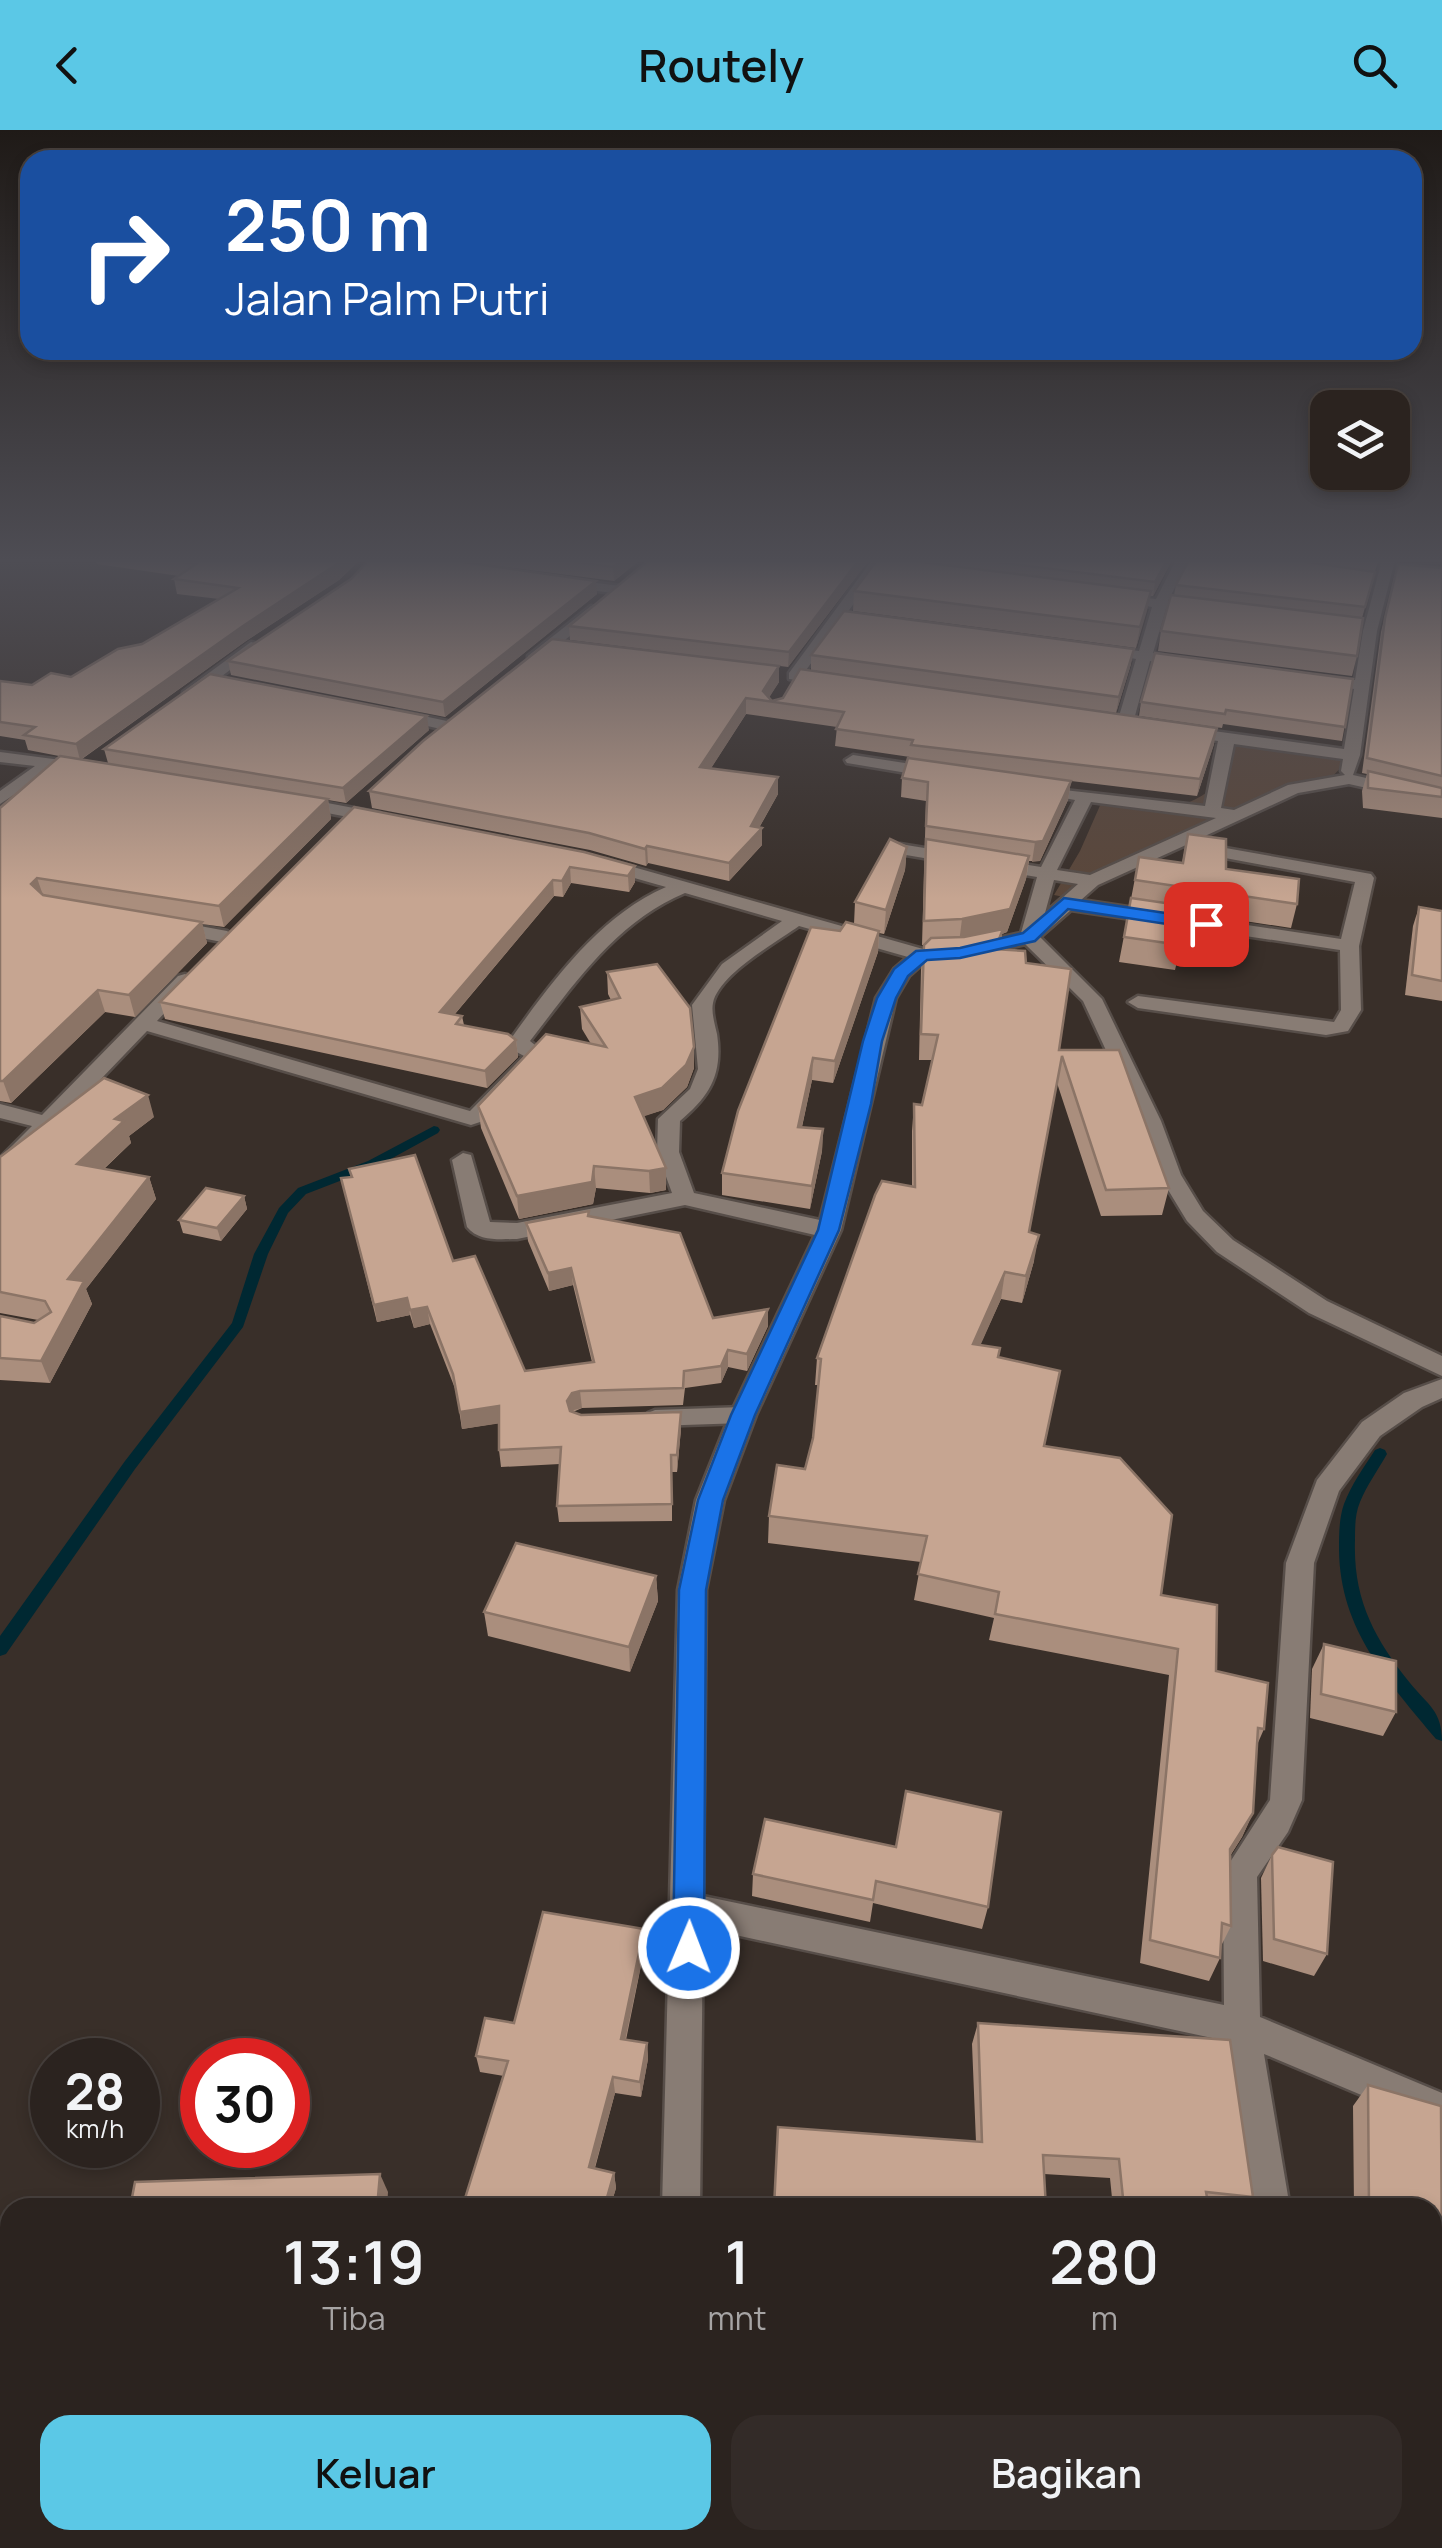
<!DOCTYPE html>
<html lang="id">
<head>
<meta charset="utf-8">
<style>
  :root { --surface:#2b231f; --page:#332b28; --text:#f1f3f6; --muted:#a6a4a4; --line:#47403d; --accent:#5bc8e6 }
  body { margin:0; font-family:Manrope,sans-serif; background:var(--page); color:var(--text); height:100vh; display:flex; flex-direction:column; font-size:38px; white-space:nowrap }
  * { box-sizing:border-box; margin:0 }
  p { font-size:32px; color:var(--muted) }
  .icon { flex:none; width:55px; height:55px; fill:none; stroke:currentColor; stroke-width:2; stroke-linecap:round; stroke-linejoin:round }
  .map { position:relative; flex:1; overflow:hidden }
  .drawer { position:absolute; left:0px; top:2068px; width:1442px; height:352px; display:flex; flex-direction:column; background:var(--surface); border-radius:30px 30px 0 0; box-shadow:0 5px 15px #0003,0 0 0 2px var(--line) }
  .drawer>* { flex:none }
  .hud { position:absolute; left:20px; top:20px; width:1402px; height:210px; border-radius:30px; box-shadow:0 5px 15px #0003,0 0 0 2px var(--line); background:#1a4fa0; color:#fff; overflow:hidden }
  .tools { position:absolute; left:1310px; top:260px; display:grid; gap:20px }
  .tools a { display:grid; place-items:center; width:100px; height:100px; border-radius:20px; background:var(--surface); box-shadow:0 5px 15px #0003,0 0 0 2px var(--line); font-size:50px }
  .speed { position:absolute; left:30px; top:1908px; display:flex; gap:20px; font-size:50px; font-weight:700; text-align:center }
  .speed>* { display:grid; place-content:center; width:130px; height:130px; border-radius:50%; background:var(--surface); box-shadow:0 5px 15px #0003,0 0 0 2px var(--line); line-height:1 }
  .speed small { font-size:25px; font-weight:400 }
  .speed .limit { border:15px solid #d22; background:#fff; color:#111 }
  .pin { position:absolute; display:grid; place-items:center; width:85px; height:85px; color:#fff; margin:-42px; border-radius:20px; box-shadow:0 5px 15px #0006 }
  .me { position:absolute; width:110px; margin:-55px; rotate:1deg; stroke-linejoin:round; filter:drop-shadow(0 0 8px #0008) }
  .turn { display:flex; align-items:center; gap:35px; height:210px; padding:0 40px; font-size:45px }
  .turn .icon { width:130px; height:130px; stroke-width:2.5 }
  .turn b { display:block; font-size:70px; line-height:85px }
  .eta { display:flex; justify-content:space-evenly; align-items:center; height:170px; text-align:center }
  .eta b { font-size:60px; font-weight:600; line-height:70px }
  .primary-button { display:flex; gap:20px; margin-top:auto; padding:20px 40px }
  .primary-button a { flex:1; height:115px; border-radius:30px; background:var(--accent); color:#111; font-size:40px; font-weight:600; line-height:115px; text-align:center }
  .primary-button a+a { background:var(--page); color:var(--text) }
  header { display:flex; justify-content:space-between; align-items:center; height:130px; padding:0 40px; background:var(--accent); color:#111; font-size:45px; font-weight:600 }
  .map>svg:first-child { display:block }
  .green { fill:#5b473a }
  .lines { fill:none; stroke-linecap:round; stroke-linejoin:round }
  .stream { fill:#002832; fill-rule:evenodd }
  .lane-casing { stroke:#574e49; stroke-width:5 }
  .street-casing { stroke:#574e49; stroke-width:5 }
  .lane { fill:#887c74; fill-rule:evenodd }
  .street { fill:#887c74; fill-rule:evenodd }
  .wall { fill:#aa8e7d }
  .shaded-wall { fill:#8b7466 }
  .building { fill:#c6a591; stroke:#8b7466; stroke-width:2.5 }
  .route { fill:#1a73e8; stroke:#114b97; stroke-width:2.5 }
</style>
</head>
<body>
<header><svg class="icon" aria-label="back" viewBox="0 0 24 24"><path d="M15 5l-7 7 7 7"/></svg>Routely<svg class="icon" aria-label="search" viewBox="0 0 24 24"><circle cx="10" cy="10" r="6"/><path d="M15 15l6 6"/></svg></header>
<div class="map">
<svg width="1442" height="2418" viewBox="0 0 1442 2418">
  <rect width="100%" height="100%" fill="#392f29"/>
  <path class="green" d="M1223,611L1350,628L1330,649L1064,767L1054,765L1080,721L1102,671C1148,677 1168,689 1209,661Z"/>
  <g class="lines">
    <g class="stream">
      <path d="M434,996L438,997L440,1000L438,1003L376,1037L306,1064L288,1083L268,1124L243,1197L135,1339L6,1524L0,1526V1506L125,1331L232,1193L254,1124L279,1078L298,1058L368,1031Z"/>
      <path d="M1380,1318L1385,1320L1387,1324C1378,1340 1367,1355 1360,1372C1355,1384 1355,1397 1355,1410C1353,1469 1374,1508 1410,1553C1428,1575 1442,1581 1442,1611L1436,1609C1388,1551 1340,1500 1339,1420C1339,1405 1339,1388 1344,1374C1351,1355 1364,1337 1375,1320Z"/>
    </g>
    <g class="lane-casing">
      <path id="lane" d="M743,1277L750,1280L753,1285L750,1290L743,1293L655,1296L648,1293L645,1288L648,1283L655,1280Z"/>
    </g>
    <g class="street-casing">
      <g id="street">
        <path d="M872,430H885L804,543L833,548V554L789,549V543Z"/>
        <path d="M1176,430H1189L1168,471L1209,479L1202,483L1166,479L1153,523L1193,532L1186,536L1150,531L1133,593L1119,596L1117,593L1136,529L1094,520L1101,516L1139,521L1152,477L1110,469L1117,465L1156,469Z"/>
        <path d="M1382,430H1395L1377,501L1360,625L1353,645L1442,665V675L1349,654L1298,663L1192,712L1371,744L1374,748L1359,816L1361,880L1348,901L1326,905L1138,878L1128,872L1138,866L1334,892L1341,880L1340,820L1071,780L1040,807L1102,869L1161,991L1181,1045L1203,1081L1233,1110L1327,1171L1442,1226V1246L1309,1183L1217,1122L1187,1091L1159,1045L1139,991L1083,871L1025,814L960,829L927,830L909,846L896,868L841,1100L756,1285L724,1370L706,1460L703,1766L1224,1875L1223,1743L1270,1670L1286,1433L1317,1350L1362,1292L1404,1263L1442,1249V1268L1422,1277L1380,1306L1339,1361L1314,1433L1302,1670L1288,1702L1257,1747L1260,1887L1442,1963V1999L1264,1924L1290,2078H1252L1226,1911L703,1798L700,2078H662L678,1460L696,1370L730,1285L815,1105L685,1075L517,1109C500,1109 479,1112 467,1097L452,1030L463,1023L471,1025L490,1092L517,1093L672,1063L657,1022L658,989L690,959L698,939L692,875L722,834L782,791L685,763C616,792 575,853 530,911L545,923L541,931L486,990L471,995L147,901L8,1046L0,1048V1028L32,996L0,988V974L42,985L178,846L185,844L195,850L157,891L470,981L524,926L513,920L510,910C551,853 599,786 666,757L599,738V730L605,729L923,819L960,817L1021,803L1037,747L900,724L891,719L900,714L1041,737L1075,670L1064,668V660L1205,676L1218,611L1178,605V599L1184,597L1344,619L1354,559L1312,550L1319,546L1355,550L1363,501ZM1234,614L1343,629L1341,641L1345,645L1288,655L1234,680L1221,678ZM1091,672L1216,688L1090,745L1057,740ZM1186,715L1187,721L1193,722L1355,752L1341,809L1081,770L1098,755ZM1054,750L1078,754L1045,783ZM799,796L908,827L894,839L876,868L820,1090L694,1063L679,1022L680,991C710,966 723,944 717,904C715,895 711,882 713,873C719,844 777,812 799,796Z"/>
        <path d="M565,449L620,456L627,460L620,464L560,456L558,453Z"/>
        <path d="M591,476L603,479L538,532H528V526Z"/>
        <path d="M251,512L263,515L193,568H183V562Z"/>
        <path d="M396,580L456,593L458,596L450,601L391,588V582Z"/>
        <path d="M0,622L84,633L92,638L84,643L53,639L0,674V661L35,636L0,632Z"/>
        <path d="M853,625L937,638L945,643L937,648L847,633L845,630Z"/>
        <path d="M296,667L380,683L389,688L380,693L290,676L288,672Z"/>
        <path d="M173,791L227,801L236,807L227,813L166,801V793Z"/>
        <path d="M631,2410H675L674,2418H630Z"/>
        <path d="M1326,2410H1370L1372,2418H1328Z"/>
      </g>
    </g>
    <use href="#lane" class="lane"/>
    <use href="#street" class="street"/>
  </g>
  <g class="wall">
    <path d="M96,430H360L339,450L246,511L82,629L108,633L104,619L429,600L346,673L328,670L331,689L224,797L202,794L207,813L135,887L105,882L11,973L0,971V678L59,626L28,620L25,610L0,606V551L32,555L71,547L142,514L219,469L177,464L174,449L179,446L97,434Z"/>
    <path d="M453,430H640L614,451Z"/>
    <path d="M869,430L788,537L570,510L569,496Z"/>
    <path d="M877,430H1172L1153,466H1150L1136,518L853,481L854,461Z"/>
    <path d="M1189,430H1379L1375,441L1302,432L1375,442L1362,488L1357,526L1352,546L1158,521L1161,501L1174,465L1176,455Z"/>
    <path d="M1398,434L1442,438V688L1363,678L1362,661L1367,644L1362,643L1381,502Z"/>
    <path d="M351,449L597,464L445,587L231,545L228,531Z"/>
    <path d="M811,525L1131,534L1116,583L811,540Z"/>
    <path d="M779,536V552L769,567L772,571L1214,614L1197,666L1071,651L1068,670L1040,731H1029L1026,749L1007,802L1002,804L1000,819L1026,833L1059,920L1169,1058L1162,1085L1101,1086L1057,953L1029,1102L1034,1131L1022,1173L1001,1169L980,1215L998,1227L1044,1316L1161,1465L1216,1541L1264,1599L1257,1615L1253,1683L1242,1707L1230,1726L1231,1796L1220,1818V1828L1209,1851L1140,1833L1169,1545L989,1510L994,1488L914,1470L921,1432L768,1413L769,1386L805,1339L813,1308L818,1255H815L817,1228L912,1056V1001L914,974L922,975L932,930H919L921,840L924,815H922L926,671L901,667L902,648L910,627L835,616L837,597L746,584L711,638L778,647V664L759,698H762V715L729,751L648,733L646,736L590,720L372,678L369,661Z"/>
    <path d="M1353,549L1342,611L1223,594L1222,598L1139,586L1141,572Z"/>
    <path d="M354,677L635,736V752L629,762L571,753L563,767L554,766L455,884L462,886L464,895L516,910L518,927L487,958L165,889L160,872Z"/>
    <path d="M1188,704L1226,739L1297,774L1291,798L1185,782L1181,815L1175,840L1119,832L1139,727L1182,733Z"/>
    <path d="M907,717L905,740L884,804L879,803L878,822L833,953L812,950L802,997L823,999L822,1021L810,1079L722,1065V1043L840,801L854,794L855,772Z"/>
    <path d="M1419,777L1442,781V871L1405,865L1413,796Z"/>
    <path d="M607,842L694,938L687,957L663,980L643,986L666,1038V1060L650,1063L596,1058L593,1074L519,1089L481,998L478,976L591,914L582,899L580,877L611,870L608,864Z"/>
    <path d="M154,987L129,1006L131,1013L104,1039L149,1047L156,1069L86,1159L92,1174L50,1253L0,1250V1186L34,1193L38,1190L0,1183V1027Z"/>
    <path d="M349,1039L453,1131L525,1241L592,1232L573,1155L549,1161L528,1111L526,1093L589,1081V1087L713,1188L768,1179V1196L747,1241L728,1237L721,1253L685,1258L683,1275L582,1278L573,1282L581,1285L681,1282V1299L677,1342H672V1391L559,1392L557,1376L560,1334L501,1337L499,1320V1293L462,1299L456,1261L430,1194L414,1198L410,1185L377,1192L341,1048L351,1047Z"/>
    <path d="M244,1066L247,1079L221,1111L183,1103L179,1090Z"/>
    <path d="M656,1446L658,1471L630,1542L488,1506L484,1482Z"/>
    <path d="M1324,1514L1396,1582L1383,1606L1310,1588L1312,1539Z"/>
    <path d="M896,1717L988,1777L982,1799L873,1773L870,1792L752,1766L753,1744Z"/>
    <path d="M1272,1725L1327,1824L1314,1846L1263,1831L1261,1748Z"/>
    <path d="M644,1799L645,1816L626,1910L647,1913L648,1929L641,1967L615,1963L595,2038L614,2043L616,2058L610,2078H462L504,1946L480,1942L476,1926L514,1893Z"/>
    <path d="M978,1893L1253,2067L1245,2078H1113L1110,2048L1044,2044L976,2012L972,1914Z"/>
    <path d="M1368,1955L1442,2011V2157L1432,2166V2078H1354L1353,1976Z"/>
    <path d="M1432,2224L1442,2225V2407L1432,2405Z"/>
    <rect x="1171" y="2410" width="124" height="8"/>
  </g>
  <g class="shaded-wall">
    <path d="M343,430H360L339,450L246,511L80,630L76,614L243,496Z"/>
    <path d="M622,430H640L614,451L613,437Z"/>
    <path d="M859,430H869L788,537L789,522Z"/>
    <path d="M1167,430H1172L1153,466L1155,452Z"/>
    <path d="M596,451L597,464L445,587L443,572Z"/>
    <path d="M1151,461L1147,481L1136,518L1140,497Z"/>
    <path d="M1134,519L1131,534L1116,583L1119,567Z"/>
    <path d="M779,536V552L767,571L763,561Z"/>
    <path d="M746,568V584L701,654L700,637Z"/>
    <path d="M427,586L429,600L346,673L343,658Z"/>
    <path d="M1217,598L1214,614L1197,666L1200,649Z"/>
    <path d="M778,647V664L753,708L762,698V715L729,751V733Z"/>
    <path d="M1071,651L1068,670L1040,731L1032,732L1035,712Z"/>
    <path d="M328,669L331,689L224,797L219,776Z"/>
    <path d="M647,716L648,733L646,736L645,719Z"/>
    <path d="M907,717L905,740L884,804L886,780Z"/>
    <path d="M1029,726L1026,749L1007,802L1002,804L999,824L959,813L962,789Z"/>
    <path d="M635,736V752L629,762L628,746Z"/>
    <path d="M570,737L571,753L563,767L562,751Z"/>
    <path d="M37,748L44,768L31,754Z"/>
    <path d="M553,750L554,766L443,898L440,882Z"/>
    <path d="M202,792L207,813L135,887L129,865Z"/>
    <path d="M879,801L878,822L833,953L835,931Z"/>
    <path d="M98,860L105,882L11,973L3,951Z"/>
    <path d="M516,910L518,927L487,958L485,941Z"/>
    <path d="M694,917V938L687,957L663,980L636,989L635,967Z"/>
    <path d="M813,928L812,950L797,1019L798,997Z"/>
    <path d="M148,965L154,987L129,1006L131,1013L85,1056L77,1034L115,989Z"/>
    <path d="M823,999L822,1021L810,1079L812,1056Z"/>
    <path d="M594,1036L596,1058L593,1074L519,1089L517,1066Z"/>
    <path d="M666,1038V1060L650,1063L649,1041Z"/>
    <path d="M149,1047L156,1069L86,1159L92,1174L50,1253L41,1231L68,1149Z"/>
    <path d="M244,1066L247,1079L221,1111L217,1098Z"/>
    <path d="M1039,1105L1034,1131L1022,1173L1026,1146Z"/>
    <path d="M571,1138L573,1155L549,1161L548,1143Z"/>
    <path d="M1005,1142L1001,1169L969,1241L973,1214Z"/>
    <path d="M407,1168L410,1185L377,1192L374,1175Z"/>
    <path d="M427,1177L430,1194L414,1198L410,1180Z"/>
    <path d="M768,1179V1196L747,1241V1224Z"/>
    <path d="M728,1220V1237L721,1253V1236Z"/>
    <path d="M580,1261L582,1278L574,1280L569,1288L567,1271L572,1263Z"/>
    <path d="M499,1276L502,1293L462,1299L460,1282Z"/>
    <path d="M681,1282V1299L677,1342V1325Z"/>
    <path d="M656,1446L658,1471L630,1542L629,1517Z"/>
    <path d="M1253,1683L1242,1707L1219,1743L1230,1719Z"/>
    <path d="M644,1799L645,1816L622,1925L621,1909Z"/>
    <path d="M647,1913L648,1929L641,1967L640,1952Z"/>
    <path d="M613,1947L615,1963L591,2051L589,2037Z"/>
    <path d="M614,2043L616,2058L610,2078H604Z"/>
    <path d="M380,2044L388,2062L387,2078H377Z"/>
    <path d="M566,2410H572L570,2418H564Z"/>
  </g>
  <g class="building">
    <path d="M167,430H343L243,496L76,614L24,605L35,597L0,592V551L32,555L51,543L71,547L118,519L142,514L238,458L174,449L196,434Z"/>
    <path d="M369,430H448L596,451L443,572L228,531L351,449Z"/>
    <path d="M560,430H622L613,437Z"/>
    <path d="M649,430H859L789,522L569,496Z"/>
    <path d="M877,430H905L1151,461L1140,497L854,461Z"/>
    <path d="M980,430H1167L1155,452Z"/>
    <path d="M1189,430H1293L1375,442L1365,477L1176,455Z"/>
    <path d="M1398,434L1442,438V646L1367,628L1385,488Z"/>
    <path d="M1171,465L1363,488L1357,526L1161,501Z"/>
    <path d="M844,481L1134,519L1119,567L811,525Z"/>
    <path d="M552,509L779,536L763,561L772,571L783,568L800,539L1217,598L1200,649L911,615L913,610L836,599L844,582L746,568L700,637L778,647L751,696L762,698L729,733L647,716L645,719L589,703L369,661L423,611Z"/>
    <path d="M1155,523L1353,549L1345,597L1226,580L1225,584L1141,572Z"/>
    <path d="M210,544L427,586L343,658L104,619Z"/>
    <path d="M60,626L328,669L219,776L37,748L31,754L43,765L202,792L129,865L98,860L3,951H0V678Z"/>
    <path d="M908,628L1071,651L1043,711L1035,712L926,696L928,652L902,648Z"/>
    <path d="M1368,641L1442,658V667L1368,658Z"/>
    <path d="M354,677L584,722L635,736L628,746L570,737L562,751L553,750L440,882L462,886L456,894L508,904L516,910L485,941L160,872Z"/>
    <path d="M1188,704L1226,709V739L1299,749L1297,774L1135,750L1139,727L1183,733Z"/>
    <path d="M890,709L907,717L886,780L855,772Z"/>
    <path d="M926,709L1029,726L1010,779L962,789L924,791Z"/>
    <path d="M1131,768L1186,776L1181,815L1124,807Z"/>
    <path d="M1419,777L1442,781V851L1412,845Z"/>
    <path d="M846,792L879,801L835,931L813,928L798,997L823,999L812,1056L722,1043L738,981L811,797L840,801Z"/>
    <path d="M1003,799L995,819L1025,821L1026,833L1071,839L1059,920H1119L1169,1058L1106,1060L1062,926L1029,1102L1039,1105L1026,1146L1005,1142L973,1214L1000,1218L998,1227L1060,1241L1044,1316L1120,1328L1172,1385L1161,1465L1217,1475L1216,1541L1268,1553L1264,1599L1258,1598L1253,1683L1230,1719L1231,1796L1222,1793L1220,1828L1150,1810L1178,1519L995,1484L999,1462L918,1444L927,1406L769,1386L777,1335L805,1339L813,1308L821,1229L817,1228L875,1065L882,1051L915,1057L914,974L922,975L938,905L921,904L924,815L931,808L964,807Z"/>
    <path d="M657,834L690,878L694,917L686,935L662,958L635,967L666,1038L649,1041L594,1036L592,1052L517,1066L478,976L546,904L606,917L580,877L620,868L607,842Z"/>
    <path d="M104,948L148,965L115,989L124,991L77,1034L149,1047L68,1149L84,1151L41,1231L0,1228V1186L34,1193L51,1182L45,1171L0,1162V1027Z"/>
    <path d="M415,1025L453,1131L475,1126L525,1241L594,1232L571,1138L548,1143L526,1093L589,1081L588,1086L680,1103L713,1188L768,1179L747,1224L728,1220L721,1236L684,1241L683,1258L580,1261L572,1263L567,1271L570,1281L581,1285L681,1282L677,1325H671L672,1374L557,1376L561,1317L499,1320V1276L460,1282L453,1244L427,1177L410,1180L407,1168L374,1175L341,1048L352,1047L349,1039Z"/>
    <path d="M206,1058L244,1066L217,1098L179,1090Z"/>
    <path d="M516,1413L656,1446L629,1517L484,1482Z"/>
    <path d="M1324,1514L1396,1531V1582L1321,1564Z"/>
    <path d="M906,1661L1001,1682L988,1777L876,1751L873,1770L753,1744L765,1689L896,1717Z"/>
    <path d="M1278,1717L1333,1732L1327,1824L1274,1809L1272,1725Z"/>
    <path d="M543,1782L644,1799L621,1909L647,1913L640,1952L613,1947L589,2037L614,2043L604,2078H462L508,1931L476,1926L485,1888L514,1893Z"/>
    <path d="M978,1893L1230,1910L1253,2067L1206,2062L1209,2078H1124L1119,2029L1043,2025L1046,2078H774L778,1997L982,2012Z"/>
    <path d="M1368,1955L1441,1976L1442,2151L1432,2148V2078H1369Z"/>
    <path d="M380,2044L377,2078H130L135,2052Z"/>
    <path d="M1432,2224L1442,2225V2398L1432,2396Z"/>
    <path d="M457,2410H566L564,2418H455Z"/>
    <path d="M702,2410H974L1005,2418H700Z"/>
    <path d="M1182,2410H1295V2418H1195L1182,2415Z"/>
  </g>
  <linearGradient id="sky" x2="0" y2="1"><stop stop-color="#1f1a17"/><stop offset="0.56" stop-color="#4e4d54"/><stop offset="1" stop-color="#4e4d54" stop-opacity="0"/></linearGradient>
  <rect width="1442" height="769" fill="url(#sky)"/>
  <path class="route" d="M1064,768L1206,789L1215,794L1206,800L1068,779L1035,811L960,828L927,830L908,846L896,868L882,911L871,974L839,1100L755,1285L723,1370L706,1460L704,1818L700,1828L689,1833L678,1828L673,1818L679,1460L698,1370L731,1285L818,1100L863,911L877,868L894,839L916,821L960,818L1023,803Z"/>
</svg>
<div class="tools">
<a><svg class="icon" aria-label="layers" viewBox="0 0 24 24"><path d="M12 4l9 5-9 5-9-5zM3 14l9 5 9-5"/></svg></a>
</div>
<div class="speed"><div>28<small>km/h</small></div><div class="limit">30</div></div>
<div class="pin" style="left:1206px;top:794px;background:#d93025"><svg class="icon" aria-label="arrive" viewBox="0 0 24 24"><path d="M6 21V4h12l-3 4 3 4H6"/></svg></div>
<svg class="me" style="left:689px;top:1818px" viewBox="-20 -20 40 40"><circle r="17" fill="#1a73e8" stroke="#fff" stroke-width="3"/><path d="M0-11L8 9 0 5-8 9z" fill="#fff"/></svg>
<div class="hud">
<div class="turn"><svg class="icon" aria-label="right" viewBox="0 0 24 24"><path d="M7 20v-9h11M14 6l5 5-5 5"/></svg><div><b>250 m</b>Jalan Palm Putri</div></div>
</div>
<section class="drawer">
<div class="eta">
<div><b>13:19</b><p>Tiba</p></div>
<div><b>1</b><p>mnt</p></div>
<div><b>280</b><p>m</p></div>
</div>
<div class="primary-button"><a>Keluar</a><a>Bagikan</a></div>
</section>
</div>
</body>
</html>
